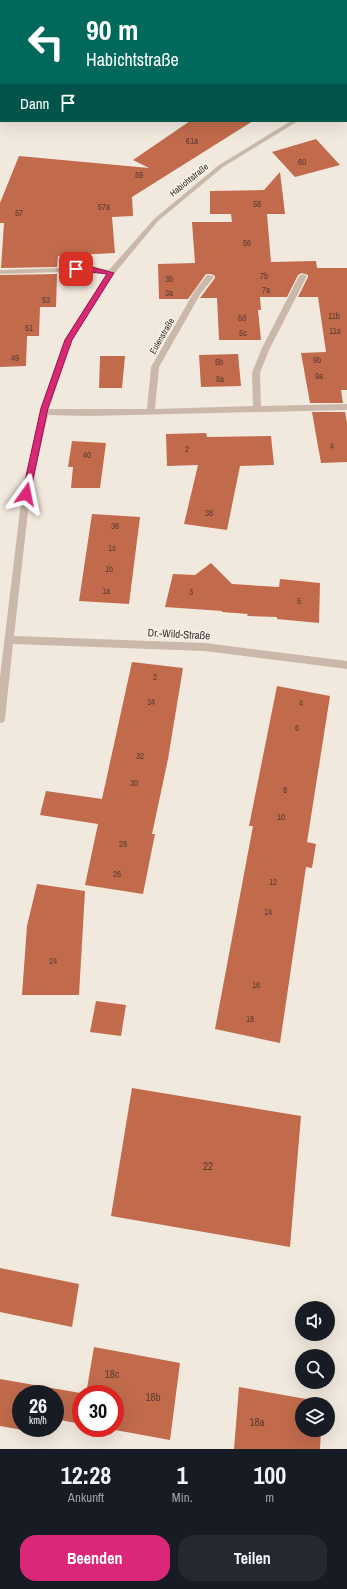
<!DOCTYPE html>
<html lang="de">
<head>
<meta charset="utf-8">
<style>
  :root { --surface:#171b24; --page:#242831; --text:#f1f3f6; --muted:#9ea1a6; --accent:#db2777 }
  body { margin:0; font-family:"Archivo Narrow",sans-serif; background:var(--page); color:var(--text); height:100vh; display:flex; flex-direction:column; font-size:15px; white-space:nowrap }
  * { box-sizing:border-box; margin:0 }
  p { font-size:13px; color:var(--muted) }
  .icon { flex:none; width:22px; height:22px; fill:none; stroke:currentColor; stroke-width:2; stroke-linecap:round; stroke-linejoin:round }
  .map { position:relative; height:1449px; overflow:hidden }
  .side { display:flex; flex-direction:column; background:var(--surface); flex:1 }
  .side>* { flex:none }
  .hud { position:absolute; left:0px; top:0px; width:347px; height:122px; box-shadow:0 4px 16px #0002; background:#00695c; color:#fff; overflow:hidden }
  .controls { position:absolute; left:295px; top:1301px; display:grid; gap:8px }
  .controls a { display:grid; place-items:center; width:40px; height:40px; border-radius:50%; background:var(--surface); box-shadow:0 4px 16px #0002; font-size:20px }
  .speed { position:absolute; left:12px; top:1385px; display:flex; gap:8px; font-size:20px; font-weight:700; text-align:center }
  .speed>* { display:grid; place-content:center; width:52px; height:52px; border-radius:50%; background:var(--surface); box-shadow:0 4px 16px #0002; line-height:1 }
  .speed small { font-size:10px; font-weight:400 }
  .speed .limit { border:6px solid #d22; background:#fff; color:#111 }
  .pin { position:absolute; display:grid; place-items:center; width:34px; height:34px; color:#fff; margin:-17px; border-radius:8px; box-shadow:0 2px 6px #0006 }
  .me { position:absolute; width:44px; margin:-22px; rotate:12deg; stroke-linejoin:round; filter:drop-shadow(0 0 3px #0008) }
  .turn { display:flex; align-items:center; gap:14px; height:84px; padding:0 20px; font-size:18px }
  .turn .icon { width:52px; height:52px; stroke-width:2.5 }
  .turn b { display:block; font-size:28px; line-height:34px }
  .then { display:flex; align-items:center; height:38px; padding:0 20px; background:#0003; gap:8px; font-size:15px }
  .eta { display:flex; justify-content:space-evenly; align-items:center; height:68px; text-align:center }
  .eta b { font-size:24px; font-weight:700; line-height:28px }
  .button { display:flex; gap:8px; margin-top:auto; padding:8px 20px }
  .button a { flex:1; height:46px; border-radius:16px; background:var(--accent); color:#fff; font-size:16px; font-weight:700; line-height:46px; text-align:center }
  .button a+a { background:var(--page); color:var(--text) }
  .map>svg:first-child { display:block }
  .building { fill:#c16b4c }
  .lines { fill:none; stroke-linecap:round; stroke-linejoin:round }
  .minor { fill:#cab9aa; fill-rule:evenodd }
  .route { fill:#db2777; stroke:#8e194d }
  .labels { text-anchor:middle; stroke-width:3; stroke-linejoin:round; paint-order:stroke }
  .number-label { font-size:9px; fill:#5a3d32 }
  .far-street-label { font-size:9px; fill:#372e29; stroke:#f9f3ea }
  .street-label { font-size:11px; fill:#372e29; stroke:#f9f3ea }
  .near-number-label { font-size:11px; fill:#5a3d32 }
</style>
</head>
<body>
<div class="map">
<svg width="347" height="1449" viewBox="0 0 347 1449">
  <rect width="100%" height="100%" fill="#f2e9de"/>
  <g class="building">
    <path d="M190,121H253L132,197L133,216L112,217L115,253L58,256L57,267L1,268L4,223H0V203L19,156L149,168L133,160Z"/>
    <path d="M316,139L340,165L295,177L272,152Z"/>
    <path d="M280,172L285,214H267L271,262L316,261L317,268H347V390H341L343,403H310L301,353L326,352L318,297H298L308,277V275L302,273L298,275L287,297H260L261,310H258L261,340H219L217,298H200L215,278V276L211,274H206L188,299H159L158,264L195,263L192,222H232L231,214H210V191L264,190Z"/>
    <path d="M57,274L56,307H40L39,336H27L26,366L0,367V275Z"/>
    <path d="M238,354L241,386L201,387L199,355Z"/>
    <path d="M100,356H125L122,388H99Z"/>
    <path d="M312,412H345L347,423V462L321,463Z"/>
    <path d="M206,433L207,437L271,436L274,465L240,466L227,530L184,524L198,465L167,466L166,434Z"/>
    <path d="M72,441L106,443L100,488H71L73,467H68Z"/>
    <path d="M92,514L140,517L129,604L79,601Z"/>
    <path d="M211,563L232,584L279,587L280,579L320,583L319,623L277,619V617L247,616L248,614L222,612V611L165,607L173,574L195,575Z"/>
    <path d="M132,662L183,668L168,759L152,834H155L143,894L85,885L98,824L40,815L46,791L102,799Z"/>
    <path d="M277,686L330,696L307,842L316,844L312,868L306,867L280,1043L215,1029L253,826H249Z"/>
    <path d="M37,884L85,891L79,995H22L27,926Z"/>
    <path d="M96,1001L126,1005L121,1036L90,1032Z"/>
    <path d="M132,1088L301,1116L290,1247L111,1216Z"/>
    <path d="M0,1268L79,1284L72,1327L0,1312Z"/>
    <path d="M94,1347L180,1363L170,1440L104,1428H115V1394H81V1424L55,1419V1394H21V1428H51L50,1435L0,1426V1379L86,1394Z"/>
    <path d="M239,1387L323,1402L322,1404H302V1430H321L320,1449H234Z"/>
  </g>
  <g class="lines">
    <g class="minor">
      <rect x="83" y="0" width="6" height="1"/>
      <rect x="180" y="0" width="6" height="1"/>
      <rect x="0" y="37" width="1" height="4"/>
      <rect x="346" y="96" width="1" height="4"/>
      <path d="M291,121H298L223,167L158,221L114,274L72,340L49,409H147L151,367L194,292L207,275H210L214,277L201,293L159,367L155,409L253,406L252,373L261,350L299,276L303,274L307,276L269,350L260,373L261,406L347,404V410L90,416L48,415L30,494L14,636L205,643L347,661V669L205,651L13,644L5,719L4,722L0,723V677L22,494L40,412L64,340L106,274L92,271L0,274V270L92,267L109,270L154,219L219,165Z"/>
    </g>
  </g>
  <path class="route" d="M92,267L114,273L72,340L48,408L30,494L26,497L22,494L41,408L65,340L107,274C100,273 76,271 73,269L76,267Z"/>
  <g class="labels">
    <g class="number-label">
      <text x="192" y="144">61a</text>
      <text x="302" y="165">60</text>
      <text x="139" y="178">59</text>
      <text x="257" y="207">58</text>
      <text x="104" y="210">57a</text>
      <text x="19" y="216">57</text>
      <text x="247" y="246">56</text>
      <text x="264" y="279">7b</text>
      <text x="169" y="282">3b</text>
      <text x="266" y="293">7a</text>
      <text x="169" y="296">3a</text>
      <text x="46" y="303">53</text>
      <text x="334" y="319">11b</text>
      <text x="242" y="321">5d</text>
      <text x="29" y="331">51</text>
      <text x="335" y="334">11a</text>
      <text x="243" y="336">5c</text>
      <text x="15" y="361">49</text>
      <text x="317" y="363">9b</text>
      <text x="219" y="365">5b</text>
      <text x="319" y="379">9a</text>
      <text x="220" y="382">5a</text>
      <text x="332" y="449">4</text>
      <text x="187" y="452">2</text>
      <text x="87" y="458">40</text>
      <text x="209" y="516">38</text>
      <text x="115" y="529">36</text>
      <text x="112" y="551">1c</text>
      <text x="109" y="572">1b</text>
      <text x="106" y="594">1a</text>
      <text x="191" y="595">3</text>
      <text x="299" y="604">5</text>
      <text x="155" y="680">2</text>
      <text x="151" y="705">34</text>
      <text x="301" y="706">4</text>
      <text x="297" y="731">6</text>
      <text x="140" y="759">32</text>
      <text x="134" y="786">30</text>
      <text x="285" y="793">8</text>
      <text x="281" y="820">10</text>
      <text x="123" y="847">28</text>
      <text x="117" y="877">26</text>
      <text x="273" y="885">12</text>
      <text x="268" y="915">14</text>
      <text x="53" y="964">24</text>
      <text x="256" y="988">16</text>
      <text x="250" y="1022">18</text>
    </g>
    <g class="far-street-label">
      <text transform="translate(189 180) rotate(-39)" y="3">Habichtstraße</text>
      <text transform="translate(162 336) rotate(-60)" y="3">Eulenstraße</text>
    </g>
    <g class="street-label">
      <text transform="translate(179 634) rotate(3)" y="4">Dr.-Wild-Straße</text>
    </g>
    <g class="near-number-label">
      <text x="208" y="1170">22</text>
      <text x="112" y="1378">18c</text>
      <text x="153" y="1401">18b</text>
      <text x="257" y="1426">18a</text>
    </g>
  </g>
</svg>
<div class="controls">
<a><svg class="icon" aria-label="sound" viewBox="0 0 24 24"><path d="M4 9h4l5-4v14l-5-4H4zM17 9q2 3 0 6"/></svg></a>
<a><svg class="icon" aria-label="search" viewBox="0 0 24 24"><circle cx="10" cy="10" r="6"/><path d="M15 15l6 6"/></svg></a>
<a><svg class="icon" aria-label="layers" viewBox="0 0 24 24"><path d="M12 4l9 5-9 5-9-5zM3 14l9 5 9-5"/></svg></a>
</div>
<div class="speed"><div>26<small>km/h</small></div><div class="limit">30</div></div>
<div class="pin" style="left:76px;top:269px;background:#d93025"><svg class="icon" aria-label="arrive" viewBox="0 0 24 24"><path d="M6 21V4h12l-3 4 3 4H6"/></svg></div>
<svg class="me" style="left:26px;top:494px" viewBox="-20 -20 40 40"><path d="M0-17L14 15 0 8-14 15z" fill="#db2777" stroke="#fff" stroke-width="4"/></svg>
<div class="hud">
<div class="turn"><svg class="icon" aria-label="left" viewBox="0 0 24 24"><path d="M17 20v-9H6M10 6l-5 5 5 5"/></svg><div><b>90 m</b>Habichtstraße</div></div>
<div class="then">Dann<svg class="icon" aria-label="arrive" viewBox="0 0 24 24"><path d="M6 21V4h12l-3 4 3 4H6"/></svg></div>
</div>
</div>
<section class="side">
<div class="eta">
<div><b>12:28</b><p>Ankunft</p></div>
<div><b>1</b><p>Min.</p></div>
<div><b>100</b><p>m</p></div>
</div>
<div class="button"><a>Beenden</a><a>Teilen</a></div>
</section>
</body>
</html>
